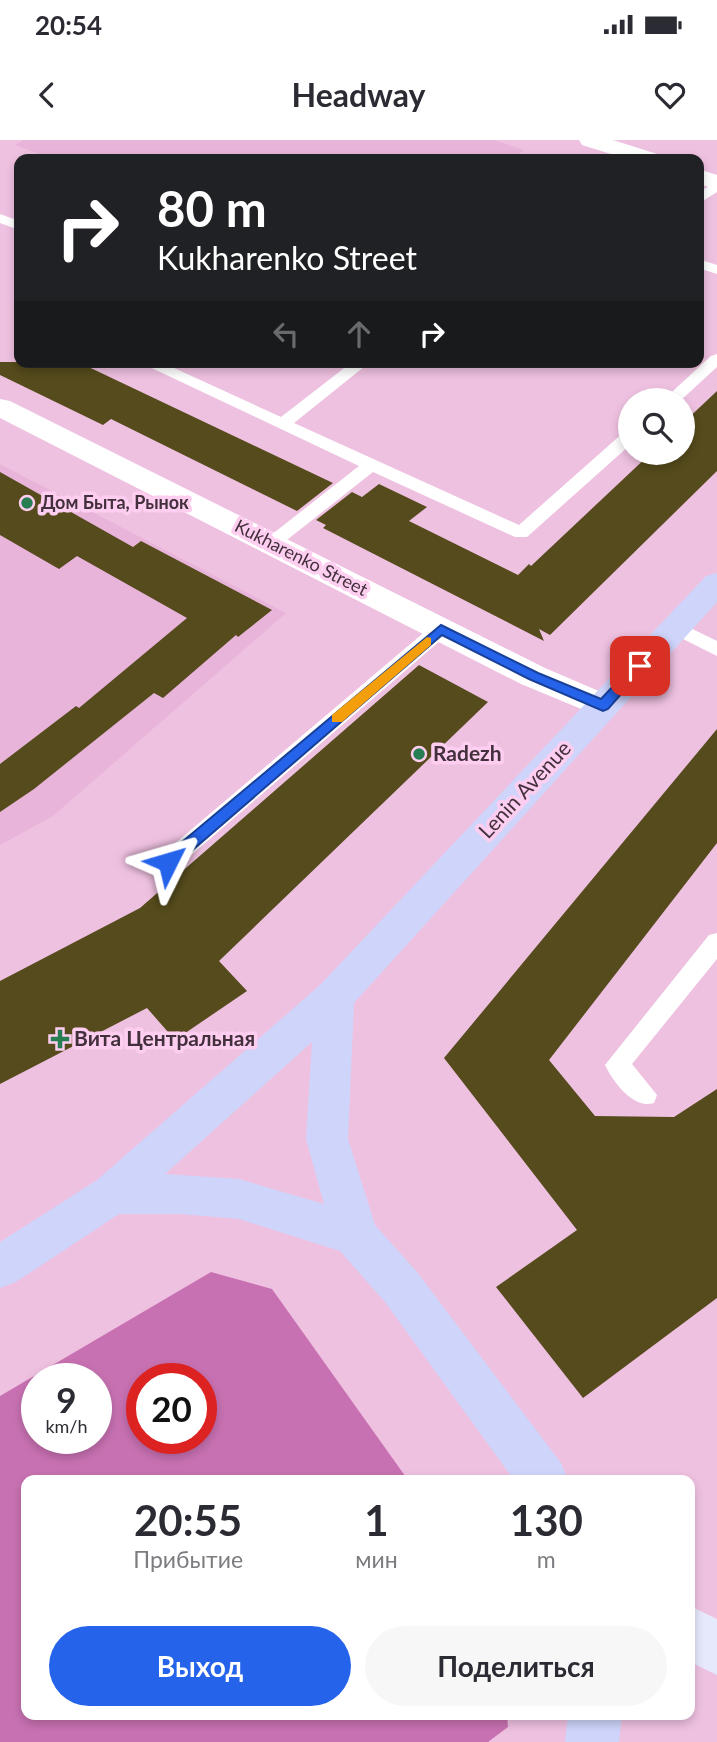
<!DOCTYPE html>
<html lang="ru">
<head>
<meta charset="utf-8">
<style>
  :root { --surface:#fff; --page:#f7f7f7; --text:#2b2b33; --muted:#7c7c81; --accent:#2563eb }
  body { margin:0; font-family:Lato,sans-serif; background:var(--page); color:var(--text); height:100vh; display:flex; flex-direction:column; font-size:26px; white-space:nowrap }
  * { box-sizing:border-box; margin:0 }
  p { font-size:23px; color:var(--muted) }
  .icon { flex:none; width:38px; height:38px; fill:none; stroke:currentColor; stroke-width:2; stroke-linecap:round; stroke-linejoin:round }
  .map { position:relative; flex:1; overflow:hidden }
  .panel { position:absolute; left:21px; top:1335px; width:674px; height:245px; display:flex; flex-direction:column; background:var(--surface); border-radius:14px; box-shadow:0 4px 10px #0003 }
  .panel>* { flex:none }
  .hud { position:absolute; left:14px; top:14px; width:690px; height:214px; border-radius:14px; box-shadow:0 4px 10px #0003; background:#202124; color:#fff; overflow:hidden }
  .controls { position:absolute; left:618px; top:248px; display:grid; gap:14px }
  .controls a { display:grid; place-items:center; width:77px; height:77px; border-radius:50%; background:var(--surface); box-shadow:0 4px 10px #0003; font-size:35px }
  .speed { position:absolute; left:21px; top:1223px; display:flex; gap:14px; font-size:35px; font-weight:700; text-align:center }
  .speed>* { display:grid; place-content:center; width:91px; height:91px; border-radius:50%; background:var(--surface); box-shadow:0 4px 10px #0003; line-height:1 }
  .speed small { font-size:18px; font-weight:400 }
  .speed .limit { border:10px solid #d22; background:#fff; color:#111 }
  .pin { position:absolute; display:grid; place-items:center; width:60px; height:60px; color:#fff; margin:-30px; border-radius:14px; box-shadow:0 4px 10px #0006 }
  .me { position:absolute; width:77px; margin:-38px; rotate:50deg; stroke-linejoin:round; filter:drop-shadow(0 0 5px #0008) }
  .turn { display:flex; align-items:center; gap:24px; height:147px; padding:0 28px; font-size:32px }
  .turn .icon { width:91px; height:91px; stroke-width:2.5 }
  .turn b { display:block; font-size:49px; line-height:60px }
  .lanes { display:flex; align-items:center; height:66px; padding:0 28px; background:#0003; justify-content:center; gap:35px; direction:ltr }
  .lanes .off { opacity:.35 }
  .eta { display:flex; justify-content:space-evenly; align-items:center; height:119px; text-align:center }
  .eta b { font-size:42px; font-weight:700; line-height:49px }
  .action { display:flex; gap:14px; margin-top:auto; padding:14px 28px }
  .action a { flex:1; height:80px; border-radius:42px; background:var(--accent); color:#fff; font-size:28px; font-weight:700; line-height:80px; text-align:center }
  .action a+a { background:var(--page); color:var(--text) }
  .status { display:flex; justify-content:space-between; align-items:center; height:49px; padding:0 35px; background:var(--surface); direction:ltr }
  .status svg { height:19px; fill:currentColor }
  header { display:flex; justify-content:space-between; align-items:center; height:91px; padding:0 28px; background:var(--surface); font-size:32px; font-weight:700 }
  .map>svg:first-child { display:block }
  .built { fill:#e8b4d9 }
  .forest { fill:#c871b2; fill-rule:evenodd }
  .building { fill:#554b1c }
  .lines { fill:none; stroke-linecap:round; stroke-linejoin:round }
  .lane { fill:#fff; fill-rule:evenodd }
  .street { fill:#fff; fill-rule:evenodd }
  .secondary { fill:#e6e9fc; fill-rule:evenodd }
  .primary { fill:#ced4fa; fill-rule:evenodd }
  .route { fill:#2563eb; stroke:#184099; stroke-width:2 }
  .slow { fill:#f59e0b }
  .poi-dot { fill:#267e52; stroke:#fdceef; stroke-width:2.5 }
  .labels { text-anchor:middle; stroke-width:7; stroke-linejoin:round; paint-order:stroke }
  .far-poi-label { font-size:18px; font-weight:bold; fill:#43303d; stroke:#fdceef; text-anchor:start }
  .far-street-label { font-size:18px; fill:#43303d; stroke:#fdceef }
  .poi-label { font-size:21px; font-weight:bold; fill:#43303d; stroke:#fdceef; text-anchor:start }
  .street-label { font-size:21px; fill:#43303d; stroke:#fdceef }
</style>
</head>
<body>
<div class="status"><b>20:54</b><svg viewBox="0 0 49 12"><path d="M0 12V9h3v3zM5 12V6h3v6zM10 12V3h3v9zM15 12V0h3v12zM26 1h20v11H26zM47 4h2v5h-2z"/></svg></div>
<header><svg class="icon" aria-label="back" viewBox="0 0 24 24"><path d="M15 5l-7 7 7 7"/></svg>Headway<svg class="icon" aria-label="heart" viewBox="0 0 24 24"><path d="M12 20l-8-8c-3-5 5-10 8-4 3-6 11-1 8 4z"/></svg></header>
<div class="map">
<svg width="717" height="1602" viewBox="0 0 717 1602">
  <rect width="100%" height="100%" fill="#efc1e1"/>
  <g class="built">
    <path d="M24,0H494L524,10L511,19H52L15,5Z"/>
    <path d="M0,324L286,473L53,676L0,705Z"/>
  </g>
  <path class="forest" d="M211,1132L272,1149L408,1340H26V1575H507L508,1587L488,1602H0V1256ZM37,1239H96V1298H37ZM142,1239H201V1298H142Z"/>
  <g class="building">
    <path d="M0,222H78L333,343L297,371L111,279L103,285L0,235Z"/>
    <path d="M717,251V331L550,495L539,489L544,501L323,388L326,385L316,380L352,352L362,357L379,344L427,367L409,381L518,435L529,424L531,426L651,313H682V284Z"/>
    <path d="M0,332L133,407L141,401L272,470L238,497L236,495L163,558L154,553L34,649L0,672V624L76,566L79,568L187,478L77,416L59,429L0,395Z"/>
    <path d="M419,525L488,562L219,821L247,851L175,900L147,868L0,944V841L140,768Z"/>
    <path d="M717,589V703L549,920L595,976L674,977L717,949V1158L583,1258L496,1147L577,1090L444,918Z"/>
  </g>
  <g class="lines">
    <g class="lane">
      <path d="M717,41V52L698,64V53Z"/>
      <path d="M0,74L19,81V90L0,83Z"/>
      <path d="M698,119L717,125V134L698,128Z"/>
      <path d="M717,214V227L680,261H662L711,216Z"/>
      <path d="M139,222H161L281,277L352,222H370L294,283L519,385L624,292L630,291V305L527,397H515L373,332L278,407L272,409L263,403L266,399L359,326Z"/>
      <path d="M676,481L717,501V516L669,492L667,487L669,482Z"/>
      <path d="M441,483L448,484L451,489L448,494L176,728L168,730L160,728L157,722L160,716L434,484Z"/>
      <path d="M717,793V819L632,924L657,955L654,963C634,970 613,942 605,925L709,795Z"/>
    </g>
    <g class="street">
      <path d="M579,0H613L657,14L660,19H627L582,5Z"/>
      <path d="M698,29L717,35V49L698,44Z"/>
      <path d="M0,259L10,261L545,528L615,558L620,566L615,574L603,578L521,544L0,278Z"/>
    </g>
    <path class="secondary" d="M690,1466L717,1479V1535L690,1522Z"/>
    <g class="primary">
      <path d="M717,433V462L354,863L348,999L375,1085L417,1132L561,1323L568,1340H514L385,1162L340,1111L239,1079L180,1074H119L16,1142L0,1148V1102L97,1040L320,845L706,436ZM312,902L306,999L324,1064L239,1039L165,1034Z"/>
      <path d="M568,1575H622L619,1602H565Z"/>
    </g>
  </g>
  <path class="route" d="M441,485L538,533L601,559L635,523L640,522L646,526L608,569L603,571L529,539L442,495L174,726H163L161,722L163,718Z"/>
  <path class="slow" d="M427,497L431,498V505L342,582H332V575Z"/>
  <g class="poi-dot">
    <circle cx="27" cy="363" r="7"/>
    <circle cx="419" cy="614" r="7"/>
    <path d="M56.5 888.5h7v7h7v7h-7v7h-7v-7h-7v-7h7z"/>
  </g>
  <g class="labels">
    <g class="far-poi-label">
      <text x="41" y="369">Дом Быта, Рынок</text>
    </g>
    <g class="far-street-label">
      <text transform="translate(301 418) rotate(27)" y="6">Kukharenko Street</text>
    </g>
    <g class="poi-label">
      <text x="433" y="621">Radezh</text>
      <text x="74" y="906">Вита Центральная</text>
    </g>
    <g class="street-label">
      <text transform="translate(525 650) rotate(-47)" y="7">Lenin Avenue</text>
    </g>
  </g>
</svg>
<div class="controls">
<a><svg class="icon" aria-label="search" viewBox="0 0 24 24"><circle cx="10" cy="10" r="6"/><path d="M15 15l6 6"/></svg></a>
</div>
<div class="speed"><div>9<small>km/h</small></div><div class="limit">20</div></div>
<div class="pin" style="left:640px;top:526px;background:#d93025"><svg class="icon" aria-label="arrive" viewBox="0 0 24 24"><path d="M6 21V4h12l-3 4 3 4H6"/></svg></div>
<svg class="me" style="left:168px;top:722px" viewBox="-20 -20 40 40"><path d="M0-17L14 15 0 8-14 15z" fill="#2563eb" stroke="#fff" stroke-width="4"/></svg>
<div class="hud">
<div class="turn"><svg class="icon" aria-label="right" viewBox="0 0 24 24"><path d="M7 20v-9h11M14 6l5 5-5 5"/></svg><div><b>80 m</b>Kukharenko Street</div></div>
<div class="lanes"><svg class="icon off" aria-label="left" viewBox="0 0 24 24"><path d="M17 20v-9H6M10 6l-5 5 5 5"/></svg><svg class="icon off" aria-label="ahead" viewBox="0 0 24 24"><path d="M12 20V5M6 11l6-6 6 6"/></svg><svg class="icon" aria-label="right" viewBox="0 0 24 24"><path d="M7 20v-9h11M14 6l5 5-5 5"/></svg></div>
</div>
<section class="panel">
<div class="eta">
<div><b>20:55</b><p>Прибытие</p></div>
<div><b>1</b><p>мин</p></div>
<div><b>130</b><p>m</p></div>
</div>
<div class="action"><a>Выход</a><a>Поделиться</a></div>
</section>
</div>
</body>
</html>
